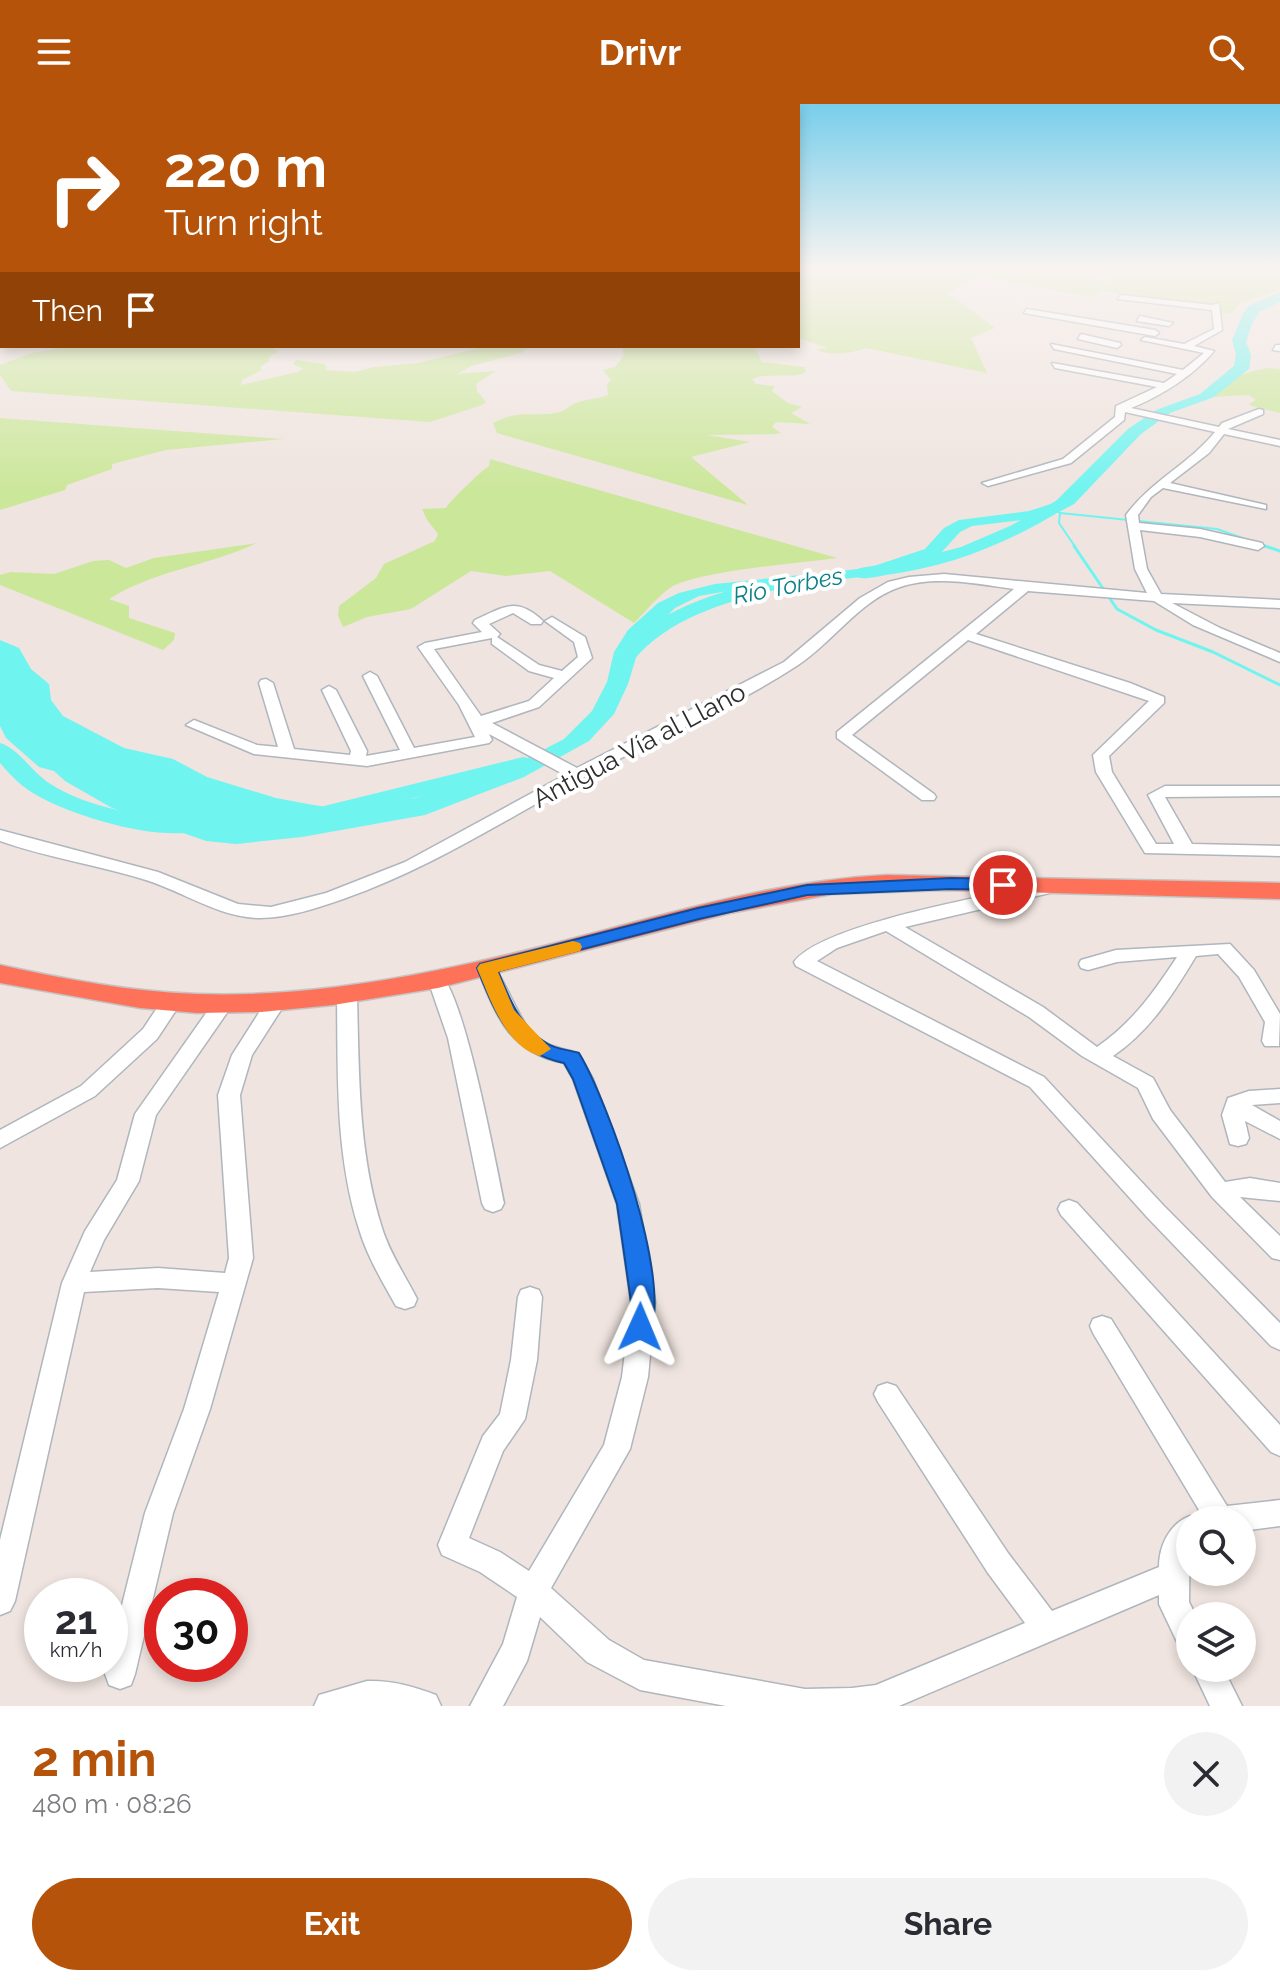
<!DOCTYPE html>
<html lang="en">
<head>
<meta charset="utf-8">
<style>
  :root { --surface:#fff; --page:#f2f2f3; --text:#2b2b33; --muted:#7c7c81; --accent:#b45309 }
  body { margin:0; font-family:Raleway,sans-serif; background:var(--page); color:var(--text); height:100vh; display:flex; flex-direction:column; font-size:30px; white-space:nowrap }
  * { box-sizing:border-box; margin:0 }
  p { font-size:26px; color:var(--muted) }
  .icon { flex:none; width:44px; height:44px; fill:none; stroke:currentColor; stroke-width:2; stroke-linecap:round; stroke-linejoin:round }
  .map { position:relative; height:1602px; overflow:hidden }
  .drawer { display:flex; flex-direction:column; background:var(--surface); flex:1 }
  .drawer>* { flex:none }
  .top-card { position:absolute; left:0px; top:0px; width:800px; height:244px; box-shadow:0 4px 12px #0003; background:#b45309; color:#fff; overflow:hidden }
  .fabs { position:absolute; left:1176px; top:1402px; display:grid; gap:16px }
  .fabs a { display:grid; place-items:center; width:80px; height:80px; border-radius:50%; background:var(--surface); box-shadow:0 4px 12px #0003; font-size:40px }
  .speed { position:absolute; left:24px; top:1474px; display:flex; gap:16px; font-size:40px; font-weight:700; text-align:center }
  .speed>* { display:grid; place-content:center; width:104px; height:104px; border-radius:50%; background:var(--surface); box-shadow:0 4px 12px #0003; line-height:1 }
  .speed small { font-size:20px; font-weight:400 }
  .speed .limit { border:12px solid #d22; background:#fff; color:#111 }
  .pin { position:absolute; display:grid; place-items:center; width:68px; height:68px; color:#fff; margin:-34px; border:4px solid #fff; border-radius:50%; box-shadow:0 2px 8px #0007 }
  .me { position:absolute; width:88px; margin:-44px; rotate:1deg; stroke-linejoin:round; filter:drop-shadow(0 0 6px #0008) }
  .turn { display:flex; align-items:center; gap:28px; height:168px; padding:0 32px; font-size:36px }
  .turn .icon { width:104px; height:104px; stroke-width:2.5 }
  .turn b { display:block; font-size:56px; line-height:68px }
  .then { display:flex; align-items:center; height:76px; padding:0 32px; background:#0003; gap:16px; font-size:30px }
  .round { display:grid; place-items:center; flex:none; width:84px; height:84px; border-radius:42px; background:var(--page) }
  .head { display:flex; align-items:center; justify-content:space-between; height:136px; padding:0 32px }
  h1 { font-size:48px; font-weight:700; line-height:60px; color:var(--accent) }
  .cta { display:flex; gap:16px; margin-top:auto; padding:16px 32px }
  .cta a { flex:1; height:92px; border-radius:48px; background:var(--accent); color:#fff; font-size:32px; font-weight:700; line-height:92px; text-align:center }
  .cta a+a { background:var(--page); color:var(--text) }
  header { display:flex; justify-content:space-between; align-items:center; height:104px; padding:0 32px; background:var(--accent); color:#fff; font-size:36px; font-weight:700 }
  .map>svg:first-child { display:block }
  .green { fill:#cbe79a }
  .water { fill:#70f4f0 }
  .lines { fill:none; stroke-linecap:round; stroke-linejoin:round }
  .stream-far1 { stroke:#70f4f0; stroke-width:2 }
  .stream { stroke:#70f4f0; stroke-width:3 }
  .river { fill:#70f4f0; fill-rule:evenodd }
  .minor-casing { stroke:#afb6bd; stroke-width:3 }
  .highway-casing { stroke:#c4c4c4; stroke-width:3 }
  .minor { fill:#fff; fill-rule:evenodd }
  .highway { fill:#ff725a; fill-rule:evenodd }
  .route { fill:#1a73e8; stroke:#114b97; stroke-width:2 }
  .slow { fill:#f59e0b }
  .labels { text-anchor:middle; stroke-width:8; stroke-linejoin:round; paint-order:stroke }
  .far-water-label { font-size:24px; font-style:italic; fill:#0a8288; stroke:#fff }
  .street-label { font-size:26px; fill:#2d2d2d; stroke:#fff }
</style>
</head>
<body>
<header><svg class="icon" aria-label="menu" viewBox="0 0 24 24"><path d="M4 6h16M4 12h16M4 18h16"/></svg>Drivr<svg class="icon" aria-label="search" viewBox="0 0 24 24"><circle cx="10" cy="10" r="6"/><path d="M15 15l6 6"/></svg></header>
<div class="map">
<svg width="1280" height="1602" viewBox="0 0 1280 1602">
  <rect width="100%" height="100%" fill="#efe4df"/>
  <g class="green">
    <path d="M798,163H1004L1046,171L1063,165L1109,179L1111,175L1090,164L1280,163V186L1240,199L1230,210L1101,187L1092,193L978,173L948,189L995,224L971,234L987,269L866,244C850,250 832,252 816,246L828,244L798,234Z"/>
    <path d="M73,242H267L279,247L269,253V257L260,263L262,266L242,276L241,281L298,268L303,265L293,260L296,256L324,260L327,263L325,266L356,268L374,263L418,259L487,242L530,243L521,249L471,262L457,270L496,267L476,280L477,287L486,298L482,301L430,318L11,287L0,271V261L32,249Z"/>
    <path d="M628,242H767L755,244L762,258L804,263L806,268C791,276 772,267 752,275L756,280L775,282L772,287L788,299L802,303L791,309L810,320L776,318L772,323L781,329L775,330L707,331L750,338L691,353L748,401L497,329L493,319C519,305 530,313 555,309C565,308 568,302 576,299C586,295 598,295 608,291L607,280L611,276L603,266L615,263L624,251L622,244Z"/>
    <path d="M1267,264L1280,265V309L1252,302L1249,300L1256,296L1249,291L1212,293C1222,275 1247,268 1267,264Z"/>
    <path d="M0,314L283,335L166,346L112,360V365L67,381L65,386L0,406Z"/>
    <path d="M490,355L837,454C802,459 695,467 670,484C657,493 645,508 634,519L550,467L506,472L471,467L411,505L367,513L343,523L338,512L339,502L376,474L384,460L435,437L438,430L427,416L422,405L446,404C449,398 483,365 489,362Z"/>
    <path d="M257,439C208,462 155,466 109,495L129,502V514L175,529L174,536L163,546L0,481V471L11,468L54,470L93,457L109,456L126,464L154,454Z"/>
  </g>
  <path class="water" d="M1280,188V198L1259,208L1252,220L1246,238L1251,251L1249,265L1214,293L1170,309L1141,330L1074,400L1059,408L1039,414L972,422L960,428L940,450L880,471L722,488L699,492L675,504L641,537L628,580L614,610L589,637L524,673L425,711L302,733L236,740L206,737L112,704L65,677L54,667L39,663L6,634L0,622V536L19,544L31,565L49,580L51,596L63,612L124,644L173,655L207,673L276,694L308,700L332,704L367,702L415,694L510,663L564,635L592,607L607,578L614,548L628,526L658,499L679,489L715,480L868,464L925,445L944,424L959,416L1029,407L1054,399L1128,325L1156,306L1200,290L1234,262L1236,250L1232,236L1243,210L1248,202Z"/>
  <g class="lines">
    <g class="stream-far1">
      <path d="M1057,407L1060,409L1059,419L1076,444"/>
      <path d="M1060,409L1217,425L1271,444"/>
    </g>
    <g class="stream">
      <path d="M1074,442L1117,505L1156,526L1213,548L1280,581"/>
      <path d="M1265,442L1280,447"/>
    </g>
    <g class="river">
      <path d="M1065,392L1071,394L1073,397L1071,400C1014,437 954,462 886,471C874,473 860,478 851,469L860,464L916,455L961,443L1010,422Z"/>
      <path d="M785,472L792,474L794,478L792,482C734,496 664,512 628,564L621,566L611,560C648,505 723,486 785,472Z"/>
      <path d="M0,639C18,644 32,668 49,679C89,705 142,712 189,715L198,717L201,722L198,727C156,737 76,713 38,692C23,684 11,672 0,659Z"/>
      <path d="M523,653L531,655L534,660L531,665L320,717L312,715L308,710L312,705Z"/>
    </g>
    <g class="minor-casing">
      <g id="minor">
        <path d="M1121,191L1212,201L1219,199L1222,226L1194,242L1214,247C1193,272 1161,292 1131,304L1219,323L1222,319L1259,305L1263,306V310L1228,325L1280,336V342L1224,330L1209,349L1170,379L1266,401V405L1163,384L1151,393L1138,411L1139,419L1200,425L1262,439L1264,442L1258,446L1200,433L1140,426L1147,465L1161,490L1280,496V504L1172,499L1220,524L1280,549V558L1193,521L1154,497L1028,487L976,530L1130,579L1164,593V599L1109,652L1112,668L1156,740H1174L1148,691L1165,682H1280V692L1165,693L1192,740L1280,742V752L1145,749L1096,668L1093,651L1149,597L968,536L852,631L934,690L936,693L934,696H922L837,634V628L1014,485C978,480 936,471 900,483C858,497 832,540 795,563C732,604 662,632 596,667C512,711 433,764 343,795C317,804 288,814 260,814C220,814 184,788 146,776C98,761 48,754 0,737V726L158,768L238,800L271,803L326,789L405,758L565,671L489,630L492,636L489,639L367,662L254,650L186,621L194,616L257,641L278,643L259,579L261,576L266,575L273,579L294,645L350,651L351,647L322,586L329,582L336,586L367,647L366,652L400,646L363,572L370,568L377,572L414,644L475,633L459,601L418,543L425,539L482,528L473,519L475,516C504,503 516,492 543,517L541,520H531L513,509L489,520L500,530L497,533L539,561L562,567L578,553L574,538L545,517L552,513L585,533L592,554L539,603L492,619L577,664L784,558L860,494L888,478L909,473L944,470L1147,489L1135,465L1126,411C1151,377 1189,360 1215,328L1125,308L1124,316L1071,359L988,382L982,379L1063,355L1115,313L1116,302L1157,283L1055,264L1052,259L1164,279L1177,270L1054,245L1051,240L1183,266L1204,249L1141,236L1145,233L1184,240L1214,225L1212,206L1118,195ZM492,534V540L529,567L554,574L529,597L481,612L434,545Z"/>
        <path d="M1027,205L1155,226L1159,229L1155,232L1024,209Z"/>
        <path d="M1140,212L1173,219L1169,222L1137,217Z"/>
        <path d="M1081,230L1120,239L1121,241L1117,244L1078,235Z"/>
        <path d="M1276,241H1280V247L1273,246Z"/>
        <path d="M1052,778L1061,783L1058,787L905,823L1043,903L1097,943C1132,919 1154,888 1177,853L1117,858L1088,866L1081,864L1079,860L1081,856L1116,846L1230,840L1254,866L1280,910L1279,942H1265L1262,937L1265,918L1239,873L1218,850L1196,852C1173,890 1151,926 1113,952L1153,974L1170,1006L1225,1078L1250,1074L1280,1079V1097L1240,1093L1280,1132V1156L1272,1154L1212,1093L1153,1015L1138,984L1082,952L1029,913L886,827L837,844L817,857L1044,973L1163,1101L1280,1219V1246L1271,1242L1147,1113L1030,983L796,862L794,858C823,819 999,790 1052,778Z"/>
        <path d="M487,858C501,862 517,915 533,930C546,943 561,944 578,949L593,975L639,1100L655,1198L648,1273L630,1345L551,1484L609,1536L644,1556L805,1585L852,1584L876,1581L1025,1519L988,1469L878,1298L874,1290L878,1282L887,1279L896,1282L1008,1449L1052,1507L1159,1463C1159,1442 1169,1420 1190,1412L1200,1416H1190L1189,1498L1196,1512H1190V1546L1179,1542L1159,1500V1491L899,1602H726L640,1586L587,1558L540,1513L527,1557L503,1602H470L503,1540L517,1493L480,1468L442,1451L438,1441L483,1332L500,1310L511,1256L518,1193L521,1186L530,1183L539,1186L542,1193L537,1256L525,1315L503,1347L469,1434L500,1448L529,1467L604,1341L622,1273L631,1198L617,1100L573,975L564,959C509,949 496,911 477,864Z"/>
        <path d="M438,870C462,876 497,1066 504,1099L501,1105L493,1108L485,1105L482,1099L448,934L428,876Z"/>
        <path d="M347,886L357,892C359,969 358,1049 382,1124C390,1150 405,1171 417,1195L414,1202L405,1205L396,1202C382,1177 367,1152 359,1125C335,1050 338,969 337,892Z"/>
        <path d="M172,891L182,897L157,935L95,992L0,1044V1026L81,982L143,925L165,892Z"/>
        <path d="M276,892L286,898L252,951L240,991L253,1154L210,1305L173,1409L135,1570L131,1581L120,1585L109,1581L105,1570L107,1560H110V1549L145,1409L184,1305L219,1188L158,1184L84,1188L15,1497L10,1507L0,1511V1436L62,1179L85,1127L117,1076L135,1010L216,895L223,894L233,900L156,1011L139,1077L104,1136L90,1168L158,1164L225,1169L229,1154L218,991L232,951L269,893Z"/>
        <path d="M1280,985V999L1252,1001L1280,1017V1035L1245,1017L1249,1034L1246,1040L1238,1042L1230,1040L1222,1011L1228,994L1249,987Z"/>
        <path d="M1069,1096L1077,1099L1280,1321V1352L1271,1348L1061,1111L1058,1105L1061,1099Z"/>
        <path d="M1102,1212L1111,1215L1227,1402L1280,1396V1422L1242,1427V1416H1205L1093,1229L1090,1222L1093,1215Z"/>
        <path d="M1192,1564H1223L1242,1602H1210Z"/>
        <path d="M367,1577C391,1576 413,1582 436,1591L441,1602H314L319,1591Z"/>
      </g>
    </g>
    <g class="highway-casing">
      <path id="highway" d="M887,771L1280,779V795L943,786L832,790L730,809L438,884L333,901L261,908L197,909L140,904L0,879V861C65,875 131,888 197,890C314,894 431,870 544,842C658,813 769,777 887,771Z"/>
    </g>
    <use href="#minor" class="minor"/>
    <use href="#highway" class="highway"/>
  </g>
  <linearGradient id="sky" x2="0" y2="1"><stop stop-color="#78ceeb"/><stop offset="0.42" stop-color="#f8f3f1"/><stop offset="1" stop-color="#f8f3f1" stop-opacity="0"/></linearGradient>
  <rect width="1280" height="388" fill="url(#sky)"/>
  <path class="route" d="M951,774L1003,775L1012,781L1003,786L951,785L807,791L699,815L498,867C509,894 521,925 548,940C556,945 569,946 579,949C608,997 674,1180 649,1230L640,1233L632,1230L628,1223L631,1198L617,1100L573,975L564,959C509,947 497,912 477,864L480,860L698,804L807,781Z"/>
  <path class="slow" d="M573,837L580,839L582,843L580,847L498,868L514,906L551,945L540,952C505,942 490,894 477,864L480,860Z"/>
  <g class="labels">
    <g class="far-water-label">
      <text transform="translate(788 482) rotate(-11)" y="8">Río Torbes</text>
    </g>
    <g class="street-label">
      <text transform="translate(639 641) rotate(-28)" y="9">Antigua Vía al Llano</text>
    </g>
  </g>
</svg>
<div class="fabs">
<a><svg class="icon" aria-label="search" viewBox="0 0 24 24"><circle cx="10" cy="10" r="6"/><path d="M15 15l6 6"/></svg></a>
<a><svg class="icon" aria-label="layers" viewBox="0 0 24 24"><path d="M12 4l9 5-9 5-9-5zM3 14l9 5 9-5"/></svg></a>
</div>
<div class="speed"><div>21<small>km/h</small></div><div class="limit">30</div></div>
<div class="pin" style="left:1003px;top:781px;background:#d93025"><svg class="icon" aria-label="arrive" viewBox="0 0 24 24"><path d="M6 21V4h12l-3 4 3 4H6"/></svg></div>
<svg class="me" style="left:640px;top:1223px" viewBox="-20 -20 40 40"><path d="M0-17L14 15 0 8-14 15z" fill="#1a73e8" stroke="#fff" stroke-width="4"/></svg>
<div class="top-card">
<div class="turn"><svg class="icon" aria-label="right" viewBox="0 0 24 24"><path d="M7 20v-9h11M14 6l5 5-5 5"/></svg><div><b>220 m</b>Turn right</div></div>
<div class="then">Then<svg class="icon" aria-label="arrive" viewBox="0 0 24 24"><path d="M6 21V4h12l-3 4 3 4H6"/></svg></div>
</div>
</div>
<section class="drawer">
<div class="head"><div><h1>2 min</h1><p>480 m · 08:26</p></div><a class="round"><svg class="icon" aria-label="close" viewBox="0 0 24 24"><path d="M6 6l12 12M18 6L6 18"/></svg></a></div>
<div class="cta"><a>Exit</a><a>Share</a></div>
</section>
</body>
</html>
